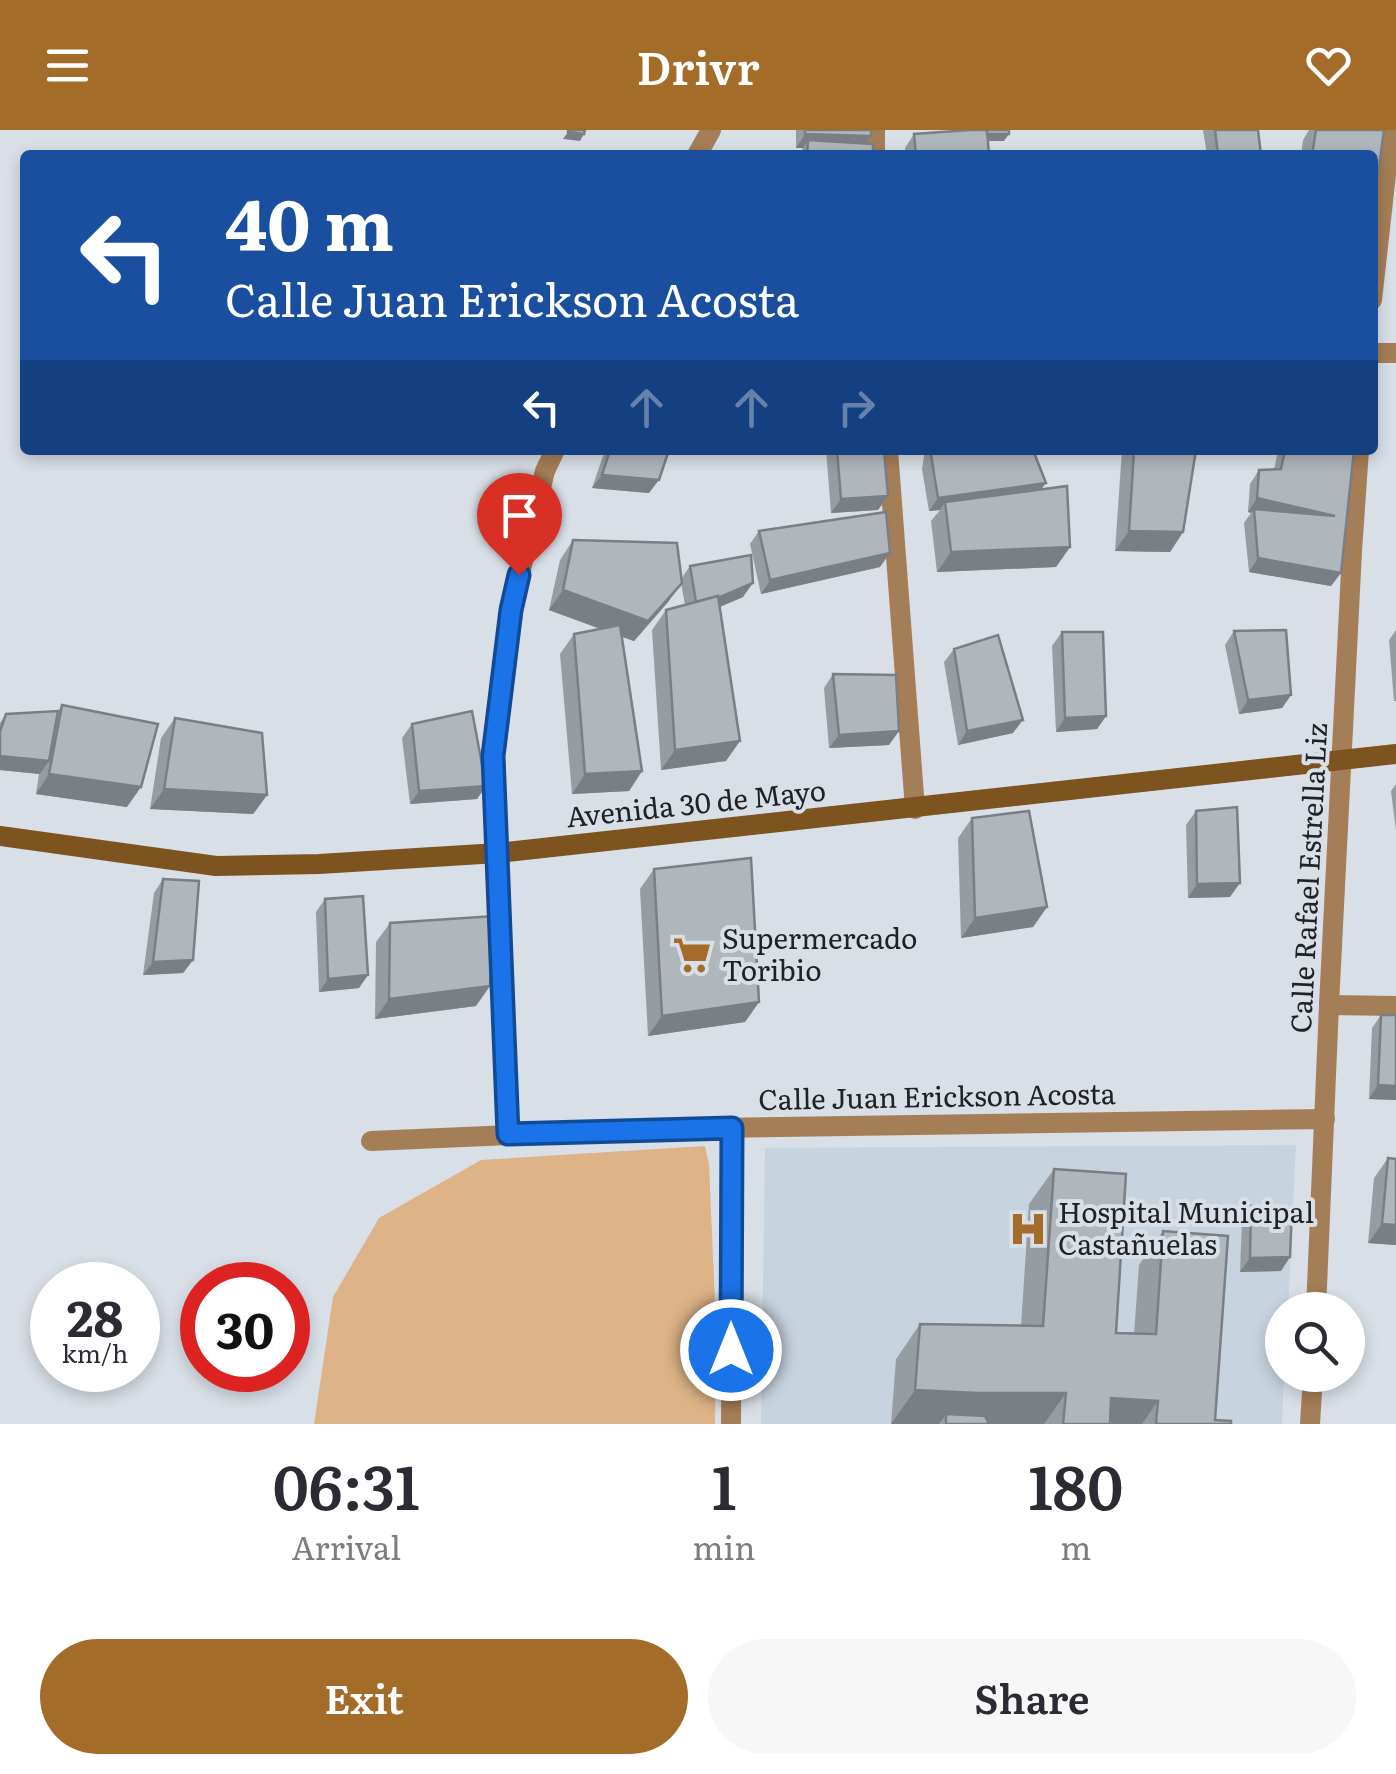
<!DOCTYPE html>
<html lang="en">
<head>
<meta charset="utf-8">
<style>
  :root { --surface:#fff; --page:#f7f7f7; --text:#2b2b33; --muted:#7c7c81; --accent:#a36c28 }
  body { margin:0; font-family:Literata,serif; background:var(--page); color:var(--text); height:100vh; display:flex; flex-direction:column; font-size:38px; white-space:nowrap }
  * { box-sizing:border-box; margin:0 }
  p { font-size:32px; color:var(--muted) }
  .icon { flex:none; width:55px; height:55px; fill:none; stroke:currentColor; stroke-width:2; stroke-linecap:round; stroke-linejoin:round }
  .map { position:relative; height:1294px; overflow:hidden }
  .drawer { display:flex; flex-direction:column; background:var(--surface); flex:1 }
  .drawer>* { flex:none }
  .hud { position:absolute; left:20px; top:20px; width:1358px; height:305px; border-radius:10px; box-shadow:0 5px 15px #0003; background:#1a4fa0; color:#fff; overflow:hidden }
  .fabs { position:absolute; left:1265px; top:1162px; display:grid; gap:20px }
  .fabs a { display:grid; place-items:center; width:100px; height:100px; border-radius:50%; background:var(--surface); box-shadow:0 5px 15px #0003; font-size:50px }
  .speed { position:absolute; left:30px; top:1132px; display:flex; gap:20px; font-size:50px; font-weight:700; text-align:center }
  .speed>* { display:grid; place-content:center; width:130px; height:130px; border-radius:50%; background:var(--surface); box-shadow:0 5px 15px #0003; line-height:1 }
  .speed small { font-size:25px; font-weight:400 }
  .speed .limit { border:15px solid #d22; background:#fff; color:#111 }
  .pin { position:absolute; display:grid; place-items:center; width:85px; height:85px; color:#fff; margin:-102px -42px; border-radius:50% 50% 50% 0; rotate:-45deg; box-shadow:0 0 10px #0007 }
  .pin .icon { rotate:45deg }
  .me { position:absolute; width:110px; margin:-55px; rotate:0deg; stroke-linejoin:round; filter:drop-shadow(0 0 8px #0008) }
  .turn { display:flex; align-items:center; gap:35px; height:210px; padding:0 40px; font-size:45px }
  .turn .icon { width:130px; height:130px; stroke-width:2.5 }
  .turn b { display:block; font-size:70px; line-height:85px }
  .lanes { display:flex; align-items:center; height:95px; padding:0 40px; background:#0003; justify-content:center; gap:50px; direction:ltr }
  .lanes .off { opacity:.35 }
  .eta { display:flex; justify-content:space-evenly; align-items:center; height:170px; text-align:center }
  .eta b { font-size:60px; font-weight:600; line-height:70px }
  .button { display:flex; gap:20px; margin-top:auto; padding:20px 40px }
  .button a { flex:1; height:115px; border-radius:60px; background:var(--accent); color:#fff; font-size:40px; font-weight:600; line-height:115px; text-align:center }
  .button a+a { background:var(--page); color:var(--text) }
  header { display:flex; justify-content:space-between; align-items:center; height:130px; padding:0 40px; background:var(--accent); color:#fff; font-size:45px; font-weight:600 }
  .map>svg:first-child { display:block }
  .built { fill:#c7d3df }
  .green { fill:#ddb387 }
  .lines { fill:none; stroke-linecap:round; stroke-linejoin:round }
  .minor { stroke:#a47e56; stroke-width:20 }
  .secondary { stroke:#7d531f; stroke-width:20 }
  .wall { fill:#969da2 }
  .shaded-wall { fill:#7a7f84 }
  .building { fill:#afb6bc; stroke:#7a7f84; stroke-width:2.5 }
  .route-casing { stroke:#114b97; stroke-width:25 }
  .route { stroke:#1a73e8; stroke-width:18 }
  .labels { text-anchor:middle; stroke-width:8; stroke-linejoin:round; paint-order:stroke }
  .street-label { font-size:28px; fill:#202225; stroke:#d8dfe6 }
  .poi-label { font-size:28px; fill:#202225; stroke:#d8dfe6; text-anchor:start }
</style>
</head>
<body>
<header><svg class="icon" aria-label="menu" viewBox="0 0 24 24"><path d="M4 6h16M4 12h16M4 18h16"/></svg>Drivr<svg class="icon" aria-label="heart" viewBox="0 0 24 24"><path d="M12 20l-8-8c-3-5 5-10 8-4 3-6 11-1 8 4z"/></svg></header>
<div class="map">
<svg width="1396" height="1294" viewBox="0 0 1396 1294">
  <rect width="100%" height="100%" fill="#d8dfe6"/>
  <path class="built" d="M1296,1015L1288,1180H1282V1245H1284L1282,1294H761L765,1018Z"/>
  <path class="green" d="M705,1016L709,1034L716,1197L715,1294H314L333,1167L379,1088L481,1030Z"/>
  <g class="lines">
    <g class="minor">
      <path d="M875,0V25"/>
      <path d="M697,25L711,0"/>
      <path d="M1372,170L1391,0"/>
      <path d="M1372,223H1396"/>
      <path d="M888,320L915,679"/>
      <path d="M1329,875L1396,876"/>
      <path d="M509,1004L493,626L511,480L545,341L555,320"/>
      <path d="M371,1011L644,999L1325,989"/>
      <path d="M1316,1180L1329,875L1352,421L1359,320"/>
      <path d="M731,1294L733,998"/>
      <path d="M1310,1294L1313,1245"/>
    </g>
    <path class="secondary" d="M0,706L216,736L319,734L498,723L1396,624"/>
  </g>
  <g class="wall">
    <path d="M796,0H871L866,14L873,25H799L803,18H796Z"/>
    <path d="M1203,0H1258L1261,25H1207Z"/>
    <path d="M1309,0H1384L1372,25H1301L1303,10Z"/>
    <path d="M914,4L1004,11H988L989,25H905V18Z"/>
    <path d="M605,320H669L649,363L592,358Z"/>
    <path d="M826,320H884L888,366L878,380L831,383Z"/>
    <path d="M925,320H1033L1041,359L1070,417L1056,437L937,442L931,391L940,380L929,381L922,339Z"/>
    <path d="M1122,320H1196L1183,402L1170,422L1115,421Z"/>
    <path d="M1278,320H1354L1331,456L1249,442L1244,393L1251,383L1248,382L1250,354L1259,340H1274Z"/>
    <path d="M759,401L880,437L761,464L750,414Z"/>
    <path d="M573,410L681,449L690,436L743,467L720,477L726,631L661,640L652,500L666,480L685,475L681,453L668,472L634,511L622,507L642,641L629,661L572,664L560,524L574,504L600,499L549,480L560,430Z"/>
    <path d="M1396,500V571H1394L1389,510Z"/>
    <path d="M1234,501L1291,565L1282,578L1239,584L1225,515Z"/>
    <path d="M1062,502L1106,586L1097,599L1056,602L1052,516Z"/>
    <path d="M954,519L1013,603L958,615L944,532Z"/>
    <path d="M833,544L889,615L829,618L824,558Z"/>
    <path d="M62,575L127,677L36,664L39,644L0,640V593L6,584L58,581Z"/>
    <path d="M175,588L267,665L253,684L150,679L161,608Z"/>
    <path d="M412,594L486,656L477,669L410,674L402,608Z"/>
    <path d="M1396,654V701L1391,661Z"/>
    <path d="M1196,681L1230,767L1188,768L1186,695Z"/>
    <path d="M972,688L1047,777L1033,797L961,808L958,708Z"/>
    <path d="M654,739L759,872L745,892L648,906L640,759Z"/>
    <path d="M163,749L193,830L183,843L143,845L154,763Z"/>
    <path d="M325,769L359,858L319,862L316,782Z"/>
    <path d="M390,793L476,876L375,889L376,812Z"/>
    <path d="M1381,885L1396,970L1369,969L1372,898Z"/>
    <path d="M1388,1028L1396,1029V1115L1368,1113L1374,1048Z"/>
    <path d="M1054,1039L1116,1203L1134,1204L1139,1135L1163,1101L1215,1290L1231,1294H891L896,1229L920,1194L1021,1196L1029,1074Z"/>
    <path d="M1251,1076L1281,1141L1240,1142L1242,1090Z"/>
  </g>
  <g class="shaded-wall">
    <path d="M568,2L584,4L580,11L563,9Z"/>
    <path d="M805,4L871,6L862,20L808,10L803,18H796Z"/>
    <path d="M986,4H1009L1004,11H981Z"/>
    <path d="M602,345L659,350L649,363L592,358Z"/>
    <path d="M1046,353L1036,366L945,372L940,380L929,381L938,368Z"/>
    <path d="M888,366L878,380L831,383L841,369Z"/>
    <path d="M1257,368L1335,386L1254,379L1251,383L1248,382Z"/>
    <path d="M1129,401L1183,402L1170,422L1115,421Z"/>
    <path d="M1070,417L1056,437L937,442L951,422Z"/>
    <path d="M890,423L880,437L761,464L770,450Z"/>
    <path d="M1258,428L1341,443L1331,456L1249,442Z"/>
    <path d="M682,453L668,472L634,511L549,480L563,460Z"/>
    <path d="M753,453L743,467L688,490L697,477Z"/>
    <path d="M1291,565L1282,578L1239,584L1248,570Z"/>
    <path d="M1106,586L1097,599L1056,602L1065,588Z"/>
    <path d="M1023,590L1013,603L958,615L967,601Z"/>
    <path d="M899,601L889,615L829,618L839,605Z"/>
    <path d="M740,611L726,631L661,640L675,620Z"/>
    <path d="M0,626L49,631L40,644L0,640Z"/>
    <path d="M642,641L629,661L572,664L585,644Z"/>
    <path d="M49,644L141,657L127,677L36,664Z"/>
    <path d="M486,656L477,669L410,674L419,661Z"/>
    <path d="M164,659L267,665L253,684L150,679Z"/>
    <path d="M1240,753L1230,767L1188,768L1197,754Z"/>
    <path d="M1047,777L1033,797L961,808L975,788Z"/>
    <path d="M193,830L183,843L143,845L153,832Z"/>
    <path d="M368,845L359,858L319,862L328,849Z"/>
    <path d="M490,856L476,876L375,889L389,869Z"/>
    <path d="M759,872L745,892L648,906L662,886Z"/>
    <path d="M1378,955L1396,956V970L1369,969Z"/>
    <path d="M1382,1094L1396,1095V1115L1368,1113Z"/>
    <path d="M1290,1127L1281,1141L1240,1142L1250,1128Z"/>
    <path d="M915,1260L1066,1263L1044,1294H946V1284L939,1294H891Z"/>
    <path d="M1111,1268L1158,1271L1142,1294H1093Z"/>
  </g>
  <g class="building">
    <path d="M568,0H585L584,4L568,2Z"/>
    <path d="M805,0H871V6L805,4Z"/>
    <path d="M970,0H987L989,25H916L914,4Z"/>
    <rect x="987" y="0" width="22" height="4"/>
    <path d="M1215,0H1258L1261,25H1218Z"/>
    <path d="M1316,0H1384L1372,89V25H1312Z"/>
    <path d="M808,10L873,14V25H807Z"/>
    <path d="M610,320H669L659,350L602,345Z"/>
    <path d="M837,320H884L888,366L841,369Z"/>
    <path d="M932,320H1033L1046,353L938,368L931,325Z"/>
    <path d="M1134,320H1196L1183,402L1129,401Z"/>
    <path d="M1285,320H1354L1341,443L1258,428L1254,379L1335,386L1257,368L1259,340L1281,339Z"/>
    <path d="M1067,356L1070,417L951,422L945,372Z"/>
    <path d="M886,382L890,423L770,450L759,401Z"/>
    <path d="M573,410L677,413L682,453L648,491L563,460Z"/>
    <path d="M751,425L753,453L718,468V466L696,472L690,436Z"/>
    <path d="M718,466L740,611L675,620L666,480Z"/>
    <path d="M620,495L642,641L585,644L574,504Z"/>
    <path d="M1286,500L1291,565L1248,570L1234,501Z"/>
    <path d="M1062,502H1103L1106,586L1065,588Z"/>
    <path d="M998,505L1023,590L967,601L954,519Z"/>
    <path d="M833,544L896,545L899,601L839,605Z"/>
    <path d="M62,575L158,594L141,657L49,644Z"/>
    <path d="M58,581L49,631L0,626V601L6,584Z"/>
    <path d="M472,581L486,656L419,661L412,594Z"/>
    <path d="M175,588L262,603L267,665L164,659Z"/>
    <path d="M1237,677L1240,753L1197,754L1196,681Z"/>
    <path d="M1029,681L1047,777L975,788L972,688Z"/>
    <path d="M751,728L759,872L662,886L654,739Z"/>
    <path d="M163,749L199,751L193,830L153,832Z"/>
    <path d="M363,766L368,845L328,849L325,769Z"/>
    <path d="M494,786L490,856L389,869L390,793Z"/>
    <path d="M1381,885H1396V956L1378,955Z"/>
    <path d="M1388,1028L1396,1029V1095L1382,1094Z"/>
    <path d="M1054,1039L1126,1044L1116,1203L1156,1204L1163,1101L1228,1106L1215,1290L1231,1291V1294H1156L1158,1271L1111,1268L1110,1294H1063L1066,1263H977L915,1260L920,1194L1043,1196Z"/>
    <path d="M1251,1076L1292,1078L1290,1127L1250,1128Z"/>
    <path d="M946,1284L985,1286L989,1294H946Z"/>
  </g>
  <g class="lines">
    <g class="route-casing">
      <path id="route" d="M519,445L511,480L493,626L508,1004L732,998L731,1220"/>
    </g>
    <use href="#route" class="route"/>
  </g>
  <defs>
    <g id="supermarket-bare" transform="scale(3)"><path d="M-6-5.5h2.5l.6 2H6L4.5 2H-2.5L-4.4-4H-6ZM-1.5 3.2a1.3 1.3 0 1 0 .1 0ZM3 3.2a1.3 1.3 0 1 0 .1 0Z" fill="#a36c28" stroke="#d8dfe6" stroke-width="2.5" paint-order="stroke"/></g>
    <g id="hospital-bare" transform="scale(3)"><path d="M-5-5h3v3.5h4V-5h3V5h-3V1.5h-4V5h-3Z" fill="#a36c28" stroke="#d8dfe6" stroke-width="2.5" paint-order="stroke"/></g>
  </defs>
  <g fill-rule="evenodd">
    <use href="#supermarket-bare" x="692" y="825"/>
    <use href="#hospital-bare" x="1028" y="1099"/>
  </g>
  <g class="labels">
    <g class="street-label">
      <text transform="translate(696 674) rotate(-6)" y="10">Avenida 30 de Mayo</text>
      <text transform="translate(1309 748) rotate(-87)" y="10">Calle Rafael Estrella Liz</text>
      <text transform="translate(937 967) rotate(-1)" y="10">Calle Juan Erickson Acosta</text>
    </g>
    <g class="poi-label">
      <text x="722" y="819">Supermercado<tspan x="722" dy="32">Toribio</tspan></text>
      <text x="1058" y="1093">Hospital Municipal<tspan x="1058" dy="32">Castañuelas</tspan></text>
    </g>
  </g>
</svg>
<div class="fabs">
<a><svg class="icon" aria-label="search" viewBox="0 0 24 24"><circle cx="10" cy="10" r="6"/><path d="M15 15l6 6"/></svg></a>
</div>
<div class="speed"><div>28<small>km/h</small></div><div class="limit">30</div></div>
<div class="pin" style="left:519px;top:445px;background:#d93025"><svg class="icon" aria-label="arrive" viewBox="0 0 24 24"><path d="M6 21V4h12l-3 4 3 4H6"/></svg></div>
<svg class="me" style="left:731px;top:1220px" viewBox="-20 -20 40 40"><circle r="17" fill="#1a73e8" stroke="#fff" stroke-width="3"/><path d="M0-11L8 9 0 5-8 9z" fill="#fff"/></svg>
<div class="hud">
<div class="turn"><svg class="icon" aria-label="left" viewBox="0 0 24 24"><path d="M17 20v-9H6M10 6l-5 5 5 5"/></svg><div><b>40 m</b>Calle Juan Erickson Acosta</div></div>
<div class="lanes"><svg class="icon" aria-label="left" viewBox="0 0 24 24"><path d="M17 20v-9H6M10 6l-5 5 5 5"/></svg><svg class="icon off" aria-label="ahead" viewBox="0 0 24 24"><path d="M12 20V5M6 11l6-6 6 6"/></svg><svg class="icon off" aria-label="ahead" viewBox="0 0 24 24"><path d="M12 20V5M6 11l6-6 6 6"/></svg><svg class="icon off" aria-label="right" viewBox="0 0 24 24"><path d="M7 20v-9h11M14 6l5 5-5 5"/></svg></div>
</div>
</div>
<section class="drawer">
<div class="eta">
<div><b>06:31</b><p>Arrival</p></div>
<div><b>1</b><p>min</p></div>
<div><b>180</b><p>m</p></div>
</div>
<div class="button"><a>Exit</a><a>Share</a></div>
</section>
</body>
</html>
